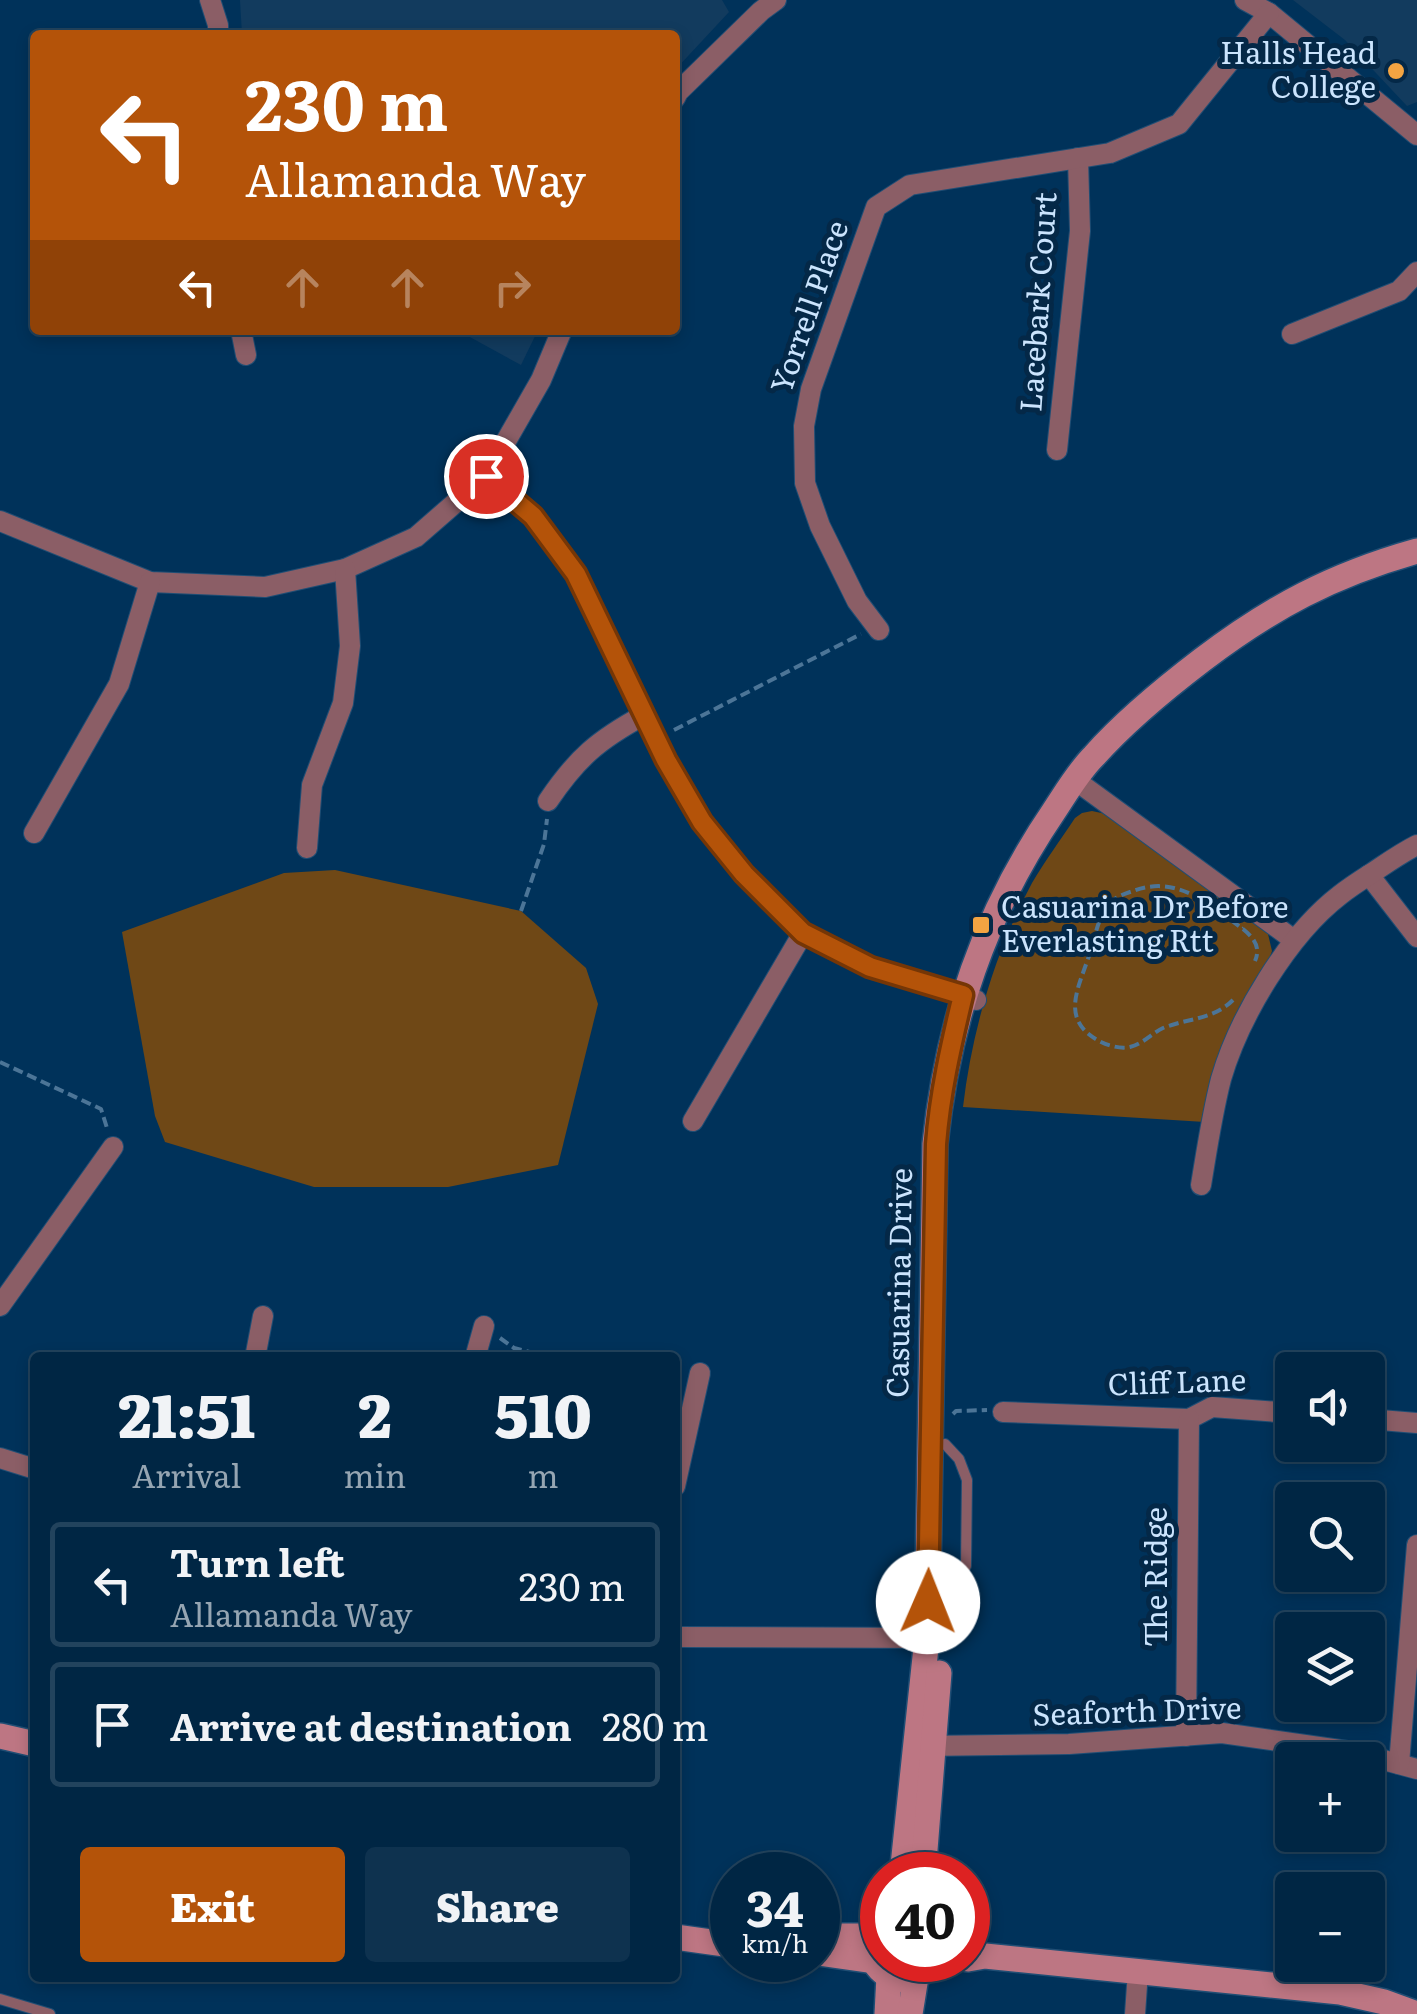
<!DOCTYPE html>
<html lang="en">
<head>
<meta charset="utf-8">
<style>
  :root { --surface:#002644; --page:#0e324f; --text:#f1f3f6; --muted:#95a5b2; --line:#22435d; --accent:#b45309 }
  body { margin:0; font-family:Literata,serif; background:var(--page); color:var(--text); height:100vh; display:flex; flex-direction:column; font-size:38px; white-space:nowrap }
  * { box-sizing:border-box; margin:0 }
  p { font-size:32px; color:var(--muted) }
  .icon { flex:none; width:55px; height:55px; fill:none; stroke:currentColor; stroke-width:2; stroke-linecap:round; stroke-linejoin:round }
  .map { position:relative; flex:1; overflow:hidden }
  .details { position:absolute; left:30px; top:1352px; width:650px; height:630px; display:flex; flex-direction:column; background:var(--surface); border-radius:10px; box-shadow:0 5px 15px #0003,0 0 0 2px var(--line) }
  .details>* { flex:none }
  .hud { position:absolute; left:30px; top:30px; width:650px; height:305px; border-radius:10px; box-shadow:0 5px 15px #0003,0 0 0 2px var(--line); background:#b45309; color:#fff; overflow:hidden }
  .buttons { position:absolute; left:1275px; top:1352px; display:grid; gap:20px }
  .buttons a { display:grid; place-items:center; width:110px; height:110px; border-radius:10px; background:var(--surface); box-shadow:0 5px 15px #0003,0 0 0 2px var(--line); font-size:50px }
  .speed { position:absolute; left:710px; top:1852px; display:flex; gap:20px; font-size:50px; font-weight:700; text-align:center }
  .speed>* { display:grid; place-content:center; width:130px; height:130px; border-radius:50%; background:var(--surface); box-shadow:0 5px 15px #0003,0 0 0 2px var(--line); line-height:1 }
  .speed small { font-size:25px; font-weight:400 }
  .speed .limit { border:15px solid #d22; background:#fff; color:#111 }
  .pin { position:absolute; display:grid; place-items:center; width:85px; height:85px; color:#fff; margin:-42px; border:5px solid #fff; border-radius:50%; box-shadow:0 2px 10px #0007 }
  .me { position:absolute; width:110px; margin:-55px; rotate:1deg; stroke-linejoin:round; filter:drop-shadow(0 0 8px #0008) }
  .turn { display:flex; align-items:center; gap:35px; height:210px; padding:0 50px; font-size:45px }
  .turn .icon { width:130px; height:130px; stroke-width:2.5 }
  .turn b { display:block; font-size:70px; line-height:85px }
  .lanes { display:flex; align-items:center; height:95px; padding:0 50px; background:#0003; justify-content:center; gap:50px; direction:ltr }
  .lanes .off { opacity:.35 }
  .eta { display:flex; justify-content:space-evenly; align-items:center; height:170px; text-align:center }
  .eta b { font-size:60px; font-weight:800; line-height:70px }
  .action { display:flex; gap:20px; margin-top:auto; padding:20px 50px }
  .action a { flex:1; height:115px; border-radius:10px; background:var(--accent); color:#fff; font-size:40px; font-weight:800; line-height:115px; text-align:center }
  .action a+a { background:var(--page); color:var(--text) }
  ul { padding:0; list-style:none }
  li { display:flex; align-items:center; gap:30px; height:125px; margin:0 20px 15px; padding:0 30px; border:5px solid var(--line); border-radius:10px }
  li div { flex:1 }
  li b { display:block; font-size:38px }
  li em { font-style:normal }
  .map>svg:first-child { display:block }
  .built { fill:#123b5e }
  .green { fill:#6f4816 }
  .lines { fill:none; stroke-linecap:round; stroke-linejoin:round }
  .lane-casing { stroke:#204e74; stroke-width:12 }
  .street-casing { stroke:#204e74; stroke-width:22 }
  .secondary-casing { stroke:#204e74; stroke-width:28 }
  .path { stroke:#4c7597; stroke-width:4; stroke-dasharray:10 5; stroke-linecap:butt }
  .lane { stroke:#8b5e66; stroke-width:10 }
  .street { stroke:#8b5e66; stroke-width:20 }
  .secondary { stroke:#bd7683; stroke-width:25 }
  .route-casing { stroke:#753606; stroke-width:25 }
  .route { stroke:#b45309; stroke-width:18 }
  .poi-dot { fill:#f3a442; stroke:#042847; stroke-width:4 }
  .labels { text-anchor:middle; stroke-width:10; stroke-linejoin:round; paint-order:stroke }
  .poi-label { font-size:30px; fill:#cbe4fd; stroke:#042847; text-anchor:end }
  .street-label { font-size:30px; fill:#cbe4fd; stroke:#042847 }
</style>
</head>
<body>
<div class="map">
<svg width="1417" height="2014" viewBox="0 0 1417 2014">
  <rect width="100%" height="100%" fill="#00325a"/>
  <g class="built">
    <path d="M240,0H722L729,12L675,70V35H242Z"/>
    <path d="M1293,0H1417V102L1407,106L1345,40Z"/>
    <path d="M457,330H538L521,365Z"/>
  </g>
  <g class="green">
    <path d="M1092,811L1106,814L1268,934L1272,951L1264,974L1205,1122L963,1107C972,1030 995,952 1032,883C1045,861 1061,839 1075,818L1082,813Z"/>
    <path d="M335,870L521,911L586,968L598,1004L558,1165L448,1187H314L165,1142L155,1116L122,932L284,873Z"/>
  </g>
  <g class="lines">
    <g class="lane-casing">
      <g id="lane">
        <path d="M942,1603L966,1566L967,1480L959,1459L945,1444"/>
        <path d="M0,1999L50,2014"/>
      </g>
    </g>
    <g class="street-casing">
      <g id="street">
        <path d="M210,0L218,25V35"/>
        <path d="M1245,0L1269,13L1417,135"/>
        <path d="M675,98L678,92L761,11L776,0"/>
        <path d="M241,330L246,355"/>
        <path d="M1292,334L1399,291L1417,272"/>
        <path d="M1057,450L1080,231L1078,158"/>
        <path d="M486,476L533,516L576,574L666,760L702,822L744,874L803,933L870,967L976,1000"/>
        <path d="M0,521L150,582L265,587L345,569L416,537L486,476L541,380L562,330"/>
        <path d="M879,630L857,601L820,526L805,483L804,426L811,389L876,207L910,185L1110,153L1179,124L1269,13"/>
        <path d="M1075,780L1294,940"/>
        <path d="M548,801C577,758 598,740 644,715"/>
        <path d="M34,833L119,684L150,582"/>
        <path d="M307,848L312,785L343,703L350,646L345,569"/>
        <path d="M1369,875L1417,937"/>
        <path d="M693,1121L803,933"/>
        <path d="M1201,1185C1207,1149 1212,1114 1221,1079C1239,1017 1288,935 1340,895C1350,887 1361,880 1372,873C1387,863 1401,853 1417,845"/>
        <path d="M0,1306L113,1147"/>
        <path d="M255,1358L263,1316"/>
        <path d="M475,1358L484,1326"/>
        <path d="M1003,1412L1189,1419L1212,1407L1292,1413"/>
        <path d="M1368,1419L1417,1423"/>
        <path d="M0,1458L35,1469"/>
        <path d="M675,1486L700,1373"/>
        <path d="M675,1637L941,1638"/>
        <path d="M1186,1736L1189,1419"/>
        <path d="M923,1746L1069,1744L1222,1733L1354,1752L1417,1769"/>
        <path d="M1399,1764L1417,1545"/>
        <path d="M1135,2014L1138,1971"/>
      </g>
    </g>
    <g class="secondary-casing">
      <g id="secondary">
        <path d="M0,1736L35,1744"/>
        <path d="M902,1875L927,1638L935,1144C948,1021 984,914 1054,811C1066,793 1078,772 1094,756C1126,720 1164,689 1202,660C1272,607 1332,575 1417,551"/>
        <path d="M923,1875L939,1673"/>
        <path d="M882,1924C848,1963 907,2005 932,1960"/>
        <path d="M818,1936H861L877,1931"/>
        <path d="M675,1937L732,1945"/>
        <path d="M818,1953L874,1961"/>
        <path d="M968,1959L985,1956L1340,1992L1384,2002L1417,2014"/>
        <path d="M887,2014L889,1976"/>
        <path d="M910,2014L916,1977"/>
      </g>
    </g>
    <g class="path">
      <path d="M674,730L861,634"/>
      <path d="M521,911L544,844L547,819"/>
      <path d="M1243,929C1254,938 1261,947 1255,961"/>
      <path d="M1233,1000C1213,1020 1188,1018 1163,1028C1152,1033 1143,1044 1130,1047C1121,1049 1109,1046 1101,1042C1060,1021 1077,991 1089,956C1094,941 1098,918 1107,906C1114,897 1124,894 1133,891C1178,874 1209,905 1243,929L1244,928"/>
      <path d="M0,1062L101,1109L107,1128"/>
      <path d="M500,1338L514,1348L553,1358"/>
      <path d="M953,1414L956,1411L987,1410"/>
    </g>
    <use href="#lane" class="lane"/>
    <use href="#street" class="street"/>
    <use href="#secondary" class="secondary"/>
  </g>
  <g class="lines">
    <g class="route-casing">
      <path id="route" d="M486,476L533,516L576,574L666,760L702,822L744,874L803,933L870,967L963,995C951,1045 940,1093 936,1144L928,1602"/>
    </g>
    <use href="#route" class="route"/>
  </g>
  <g class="poi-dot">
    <circle cx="1396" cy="71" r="10"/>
    <rect x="971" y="915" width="20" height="20" rx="5"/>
  </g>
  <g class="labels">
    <g class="poi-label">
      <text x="1376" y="64">Halls Head<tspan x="1376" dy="34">College</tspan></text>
      <text x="1001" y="918" text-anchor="start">Casuarina Dr Before<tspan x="1001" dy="34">Everlasting Rtt</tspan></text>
    </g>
    <g class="street-label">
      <text transform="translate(1039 302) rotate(-86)" y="10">Lacebark Court</text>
      <text transform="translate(810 307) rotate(-71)" y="10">Yorrell Place</text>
      <text transform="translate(900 1283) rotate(-89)" y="10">Casuarina Drive</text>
      <text transform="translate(1177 1383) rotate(-2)" y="10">Cliff Lane</text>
      <text transform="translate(1157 1577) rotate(-90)" y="10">The Ridge</text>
      <text transform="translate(1137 1712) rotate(-2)" y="10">Seaforth Drive</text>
    </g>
  </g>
</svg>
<div class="buttons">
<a><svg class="icon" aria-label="sound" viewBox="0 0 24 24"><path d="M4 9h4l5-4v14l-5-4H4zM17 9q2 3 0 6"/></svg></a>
<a><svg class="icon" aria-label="search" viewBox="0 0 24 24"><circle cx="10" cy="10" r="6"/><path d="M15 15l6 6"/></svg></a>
<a><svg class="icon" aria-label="layers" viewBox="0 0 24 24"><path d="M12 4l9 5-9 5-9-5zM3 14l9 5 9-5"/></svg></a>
<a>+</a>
<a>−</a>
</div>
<div class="speed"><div>34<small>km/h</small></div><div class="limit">40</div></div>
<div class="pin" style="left:486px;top:476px;background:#d93025"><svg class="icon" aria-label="arrive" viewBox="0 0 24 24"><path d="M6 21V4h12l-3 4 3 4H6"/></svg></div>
<svg class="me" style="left:928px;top:1602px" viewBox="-20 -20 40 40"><circle r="19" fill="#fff"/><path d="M0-13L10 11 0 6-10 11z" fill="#b45309"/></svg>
<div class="hud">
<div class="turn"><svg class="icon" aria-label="left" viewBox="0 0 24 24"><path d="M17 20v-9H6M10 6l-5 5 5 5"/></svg><div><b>230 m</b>Allamanda Way</div></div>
<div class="lanes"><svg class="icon" aria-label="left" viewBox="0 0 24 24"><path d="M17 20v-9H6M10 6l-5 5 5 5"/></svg><svg class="icon off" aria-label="ahead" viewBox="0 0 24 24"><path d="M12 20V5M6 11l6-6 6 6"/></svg><svg class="icon off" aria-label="ahead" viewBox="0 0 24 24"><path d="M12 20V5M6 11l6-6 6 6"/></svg><svg class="icon off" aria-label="right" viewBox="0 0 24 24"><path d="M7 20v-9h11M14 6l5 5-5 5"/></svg></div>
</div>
<section class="details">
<div class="eta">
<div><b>21:51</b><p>Arrival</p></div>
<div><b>2</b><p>min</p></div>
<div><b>510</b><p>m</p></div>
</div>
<ul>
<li><svg class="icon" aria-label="left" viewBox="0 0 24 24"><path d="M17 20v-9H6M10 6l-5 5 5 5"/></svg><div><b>Turn left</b><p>Allamanda Way</p></div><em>230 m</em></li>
<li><svg class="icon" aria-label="arrive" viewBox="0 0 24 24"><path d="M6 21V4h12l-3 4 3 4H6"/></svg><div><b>Arrive at destination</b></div><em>280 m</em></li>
</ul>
<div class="action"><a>Exit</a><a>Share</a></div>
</section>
</div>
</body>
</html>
